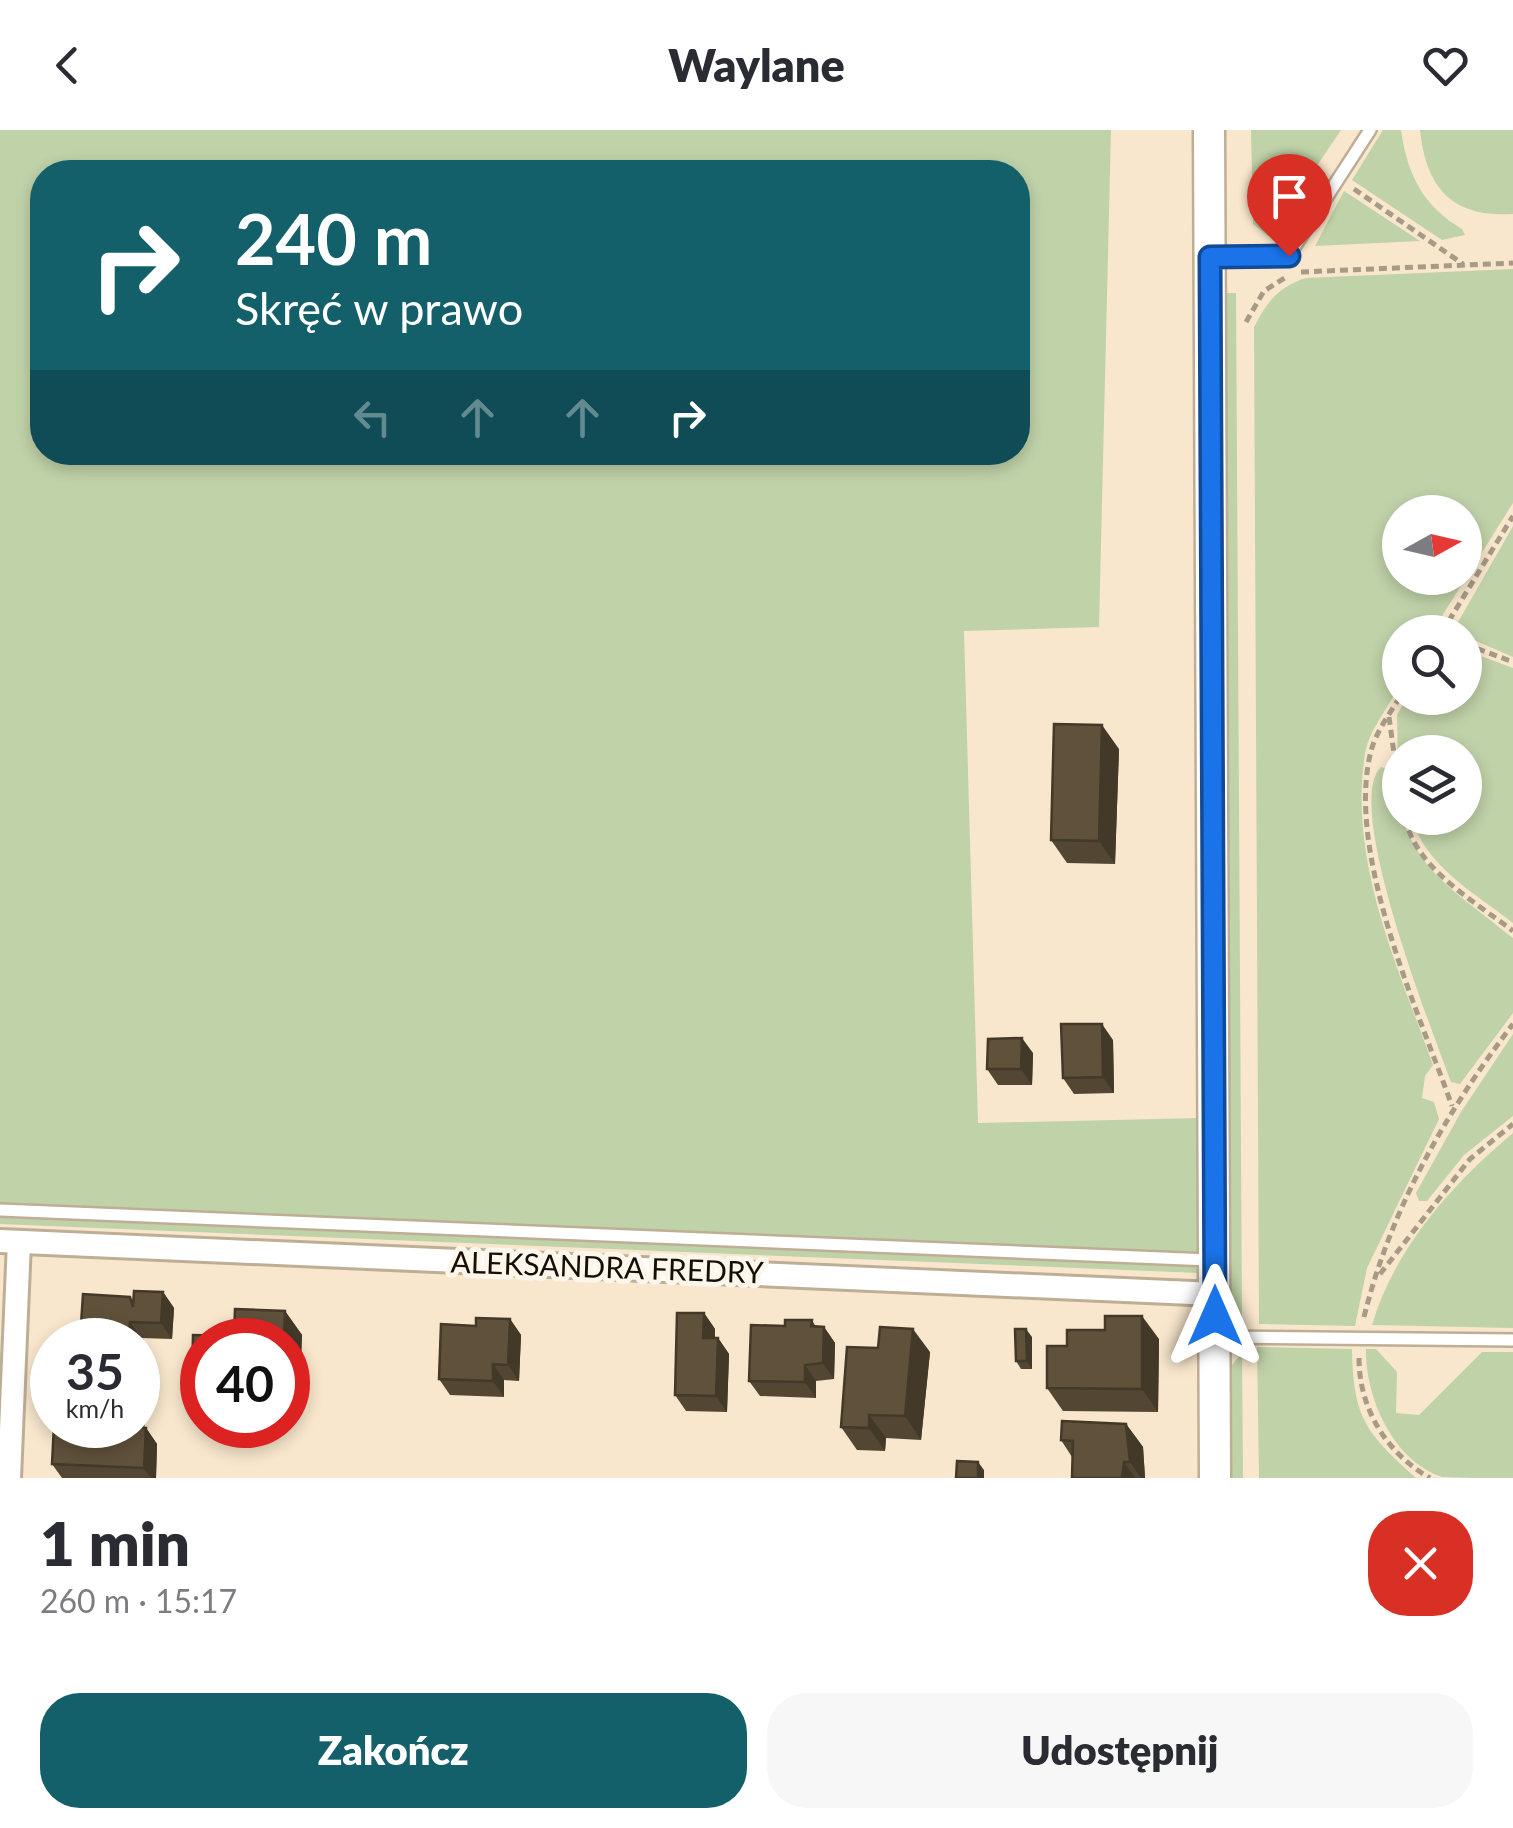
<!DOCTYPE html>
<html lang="pl">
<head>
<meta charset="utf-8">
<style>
  :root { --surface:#fff; --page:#f7f7f7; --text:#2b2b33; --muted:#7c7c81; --accent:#13606b }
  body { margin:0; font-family:Lato,sans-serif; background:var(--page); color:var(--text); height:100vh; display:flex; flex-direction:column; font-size:38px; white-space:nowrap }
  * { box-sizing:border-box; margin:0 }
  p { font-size:32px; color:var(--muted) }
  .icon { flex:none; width:55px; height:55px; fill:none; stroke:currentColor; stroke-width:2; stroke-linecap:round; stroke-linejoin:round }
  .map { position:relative; height:1348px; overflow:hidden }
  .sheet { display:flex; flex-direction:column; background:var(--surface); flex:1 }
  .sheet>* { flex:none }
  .hud { position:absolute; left:30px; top:30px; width:1000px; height:305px; border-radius:40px; box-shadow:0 5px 15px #0003; background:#13606b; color:#fff; overflow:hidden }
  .needle { width:65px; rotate:82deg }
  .tools { position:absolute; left:1382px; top:365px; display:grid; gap:20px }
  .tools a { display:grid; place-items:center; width:100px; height:100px; border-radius:50%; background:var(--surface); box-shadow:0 5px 15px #0003; font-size:50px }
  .speed { position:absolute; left:30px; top:1188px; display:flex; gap:20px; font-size:50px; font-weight:700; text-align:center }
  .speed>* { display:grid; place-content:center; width:130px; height:130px; border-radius:50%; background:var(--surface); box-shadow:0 5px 15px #0003; line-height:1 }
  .speed small { font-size:25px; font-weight:400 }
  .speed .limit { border:15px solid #d22; background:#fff; color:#111 }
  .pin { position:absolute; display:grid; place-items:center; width:85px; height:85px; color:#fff; margin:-102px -42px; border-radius:50% 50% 50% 0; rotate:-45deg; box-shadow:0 0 10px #0007 }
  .pin .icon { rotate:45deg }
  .me { position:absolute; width:110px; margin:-55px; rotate:0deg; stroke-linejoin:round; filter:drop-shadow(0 0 8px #0008) }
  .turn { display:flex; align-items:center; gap:35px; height:210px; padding:0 40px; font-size:45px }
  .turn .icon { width:130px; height:130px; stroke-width:2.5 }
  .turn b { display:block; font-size:70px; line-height:85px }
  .lanes { display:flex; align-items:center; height:95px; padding:0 40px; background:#0003; justify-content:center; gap:50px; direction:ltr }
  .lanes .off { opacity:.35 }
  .round { display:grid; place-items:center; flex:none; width:105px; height:105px; border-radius:40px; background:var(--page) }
  .head { display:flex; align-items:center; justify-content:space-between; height:170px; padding:0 40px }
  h1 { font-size:60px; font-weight:800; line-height:75px }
  .cta { display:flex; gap:20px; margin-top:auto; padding:20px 40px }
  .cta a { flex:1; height:115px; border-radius:40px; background:var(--accent); color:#fff; font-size:40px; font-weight:800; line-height:115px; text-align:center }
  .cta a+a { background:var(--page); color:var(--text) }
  header { display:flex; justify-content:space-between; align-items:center; height:130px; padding:0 40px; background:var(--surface); font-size:45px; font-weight:800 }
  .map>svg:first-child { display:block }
  .green { fill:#c0d2a8; fill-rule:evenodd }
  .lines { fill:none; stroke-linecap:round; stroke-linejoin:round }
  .service-casing { stroke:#beae95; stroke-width:16 }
  .minor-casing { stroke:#beae95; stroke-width:28 }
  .tertiary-casing { stroke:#beae95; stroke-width:35 }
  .path { stroke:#a79a86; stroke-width:5; stroke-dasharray:8 5; stroke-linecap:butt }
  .service { stroke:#fff; stroke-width:11 }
  .minor { stroke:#fff; stroke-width:22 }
  .tertiary { stroke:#fff; stroke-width:30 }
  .wall { fill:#534633 }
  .shaded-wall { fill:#433929 }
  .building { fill:#60513b; stroke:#433929; stroke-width:2.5 }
  .route-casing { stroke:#114b97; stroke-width:25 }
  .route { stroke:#1a73e8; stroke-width:18 }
  .labels { text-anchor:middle; stroke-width:10; stroke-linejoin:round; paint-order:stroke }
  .street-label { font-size:30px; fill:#150f07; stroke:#fdf6ec }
</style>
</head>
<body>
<header><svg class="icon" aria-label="back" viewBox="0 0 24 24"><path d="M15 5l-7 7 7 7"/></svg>Waylane<svg class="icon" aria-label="heart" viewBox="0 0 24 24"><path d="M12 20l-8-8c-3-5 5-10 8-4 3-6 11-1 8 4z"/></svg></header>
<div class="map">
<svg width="1513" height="1348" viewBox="0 0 1513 1348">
  <rect width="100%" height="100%" fill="#f8e7cd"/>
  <g class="green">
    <path d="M0,0H1111L1099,497L964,501L978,993L1200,988L1199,1143L0,1094ZM42,42H1018V322H42Z"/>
    <path d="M1251,0H1341L1314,40L1330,52C1315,76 1300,105 1268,106L1253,94Z"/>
    <path d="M1383,0H1401C1407,44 1423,76 1462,99L1465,105L1442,110L1352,50Z"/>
    <path d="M1420,0H1513V84C1452,88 1426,58 1420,0Z"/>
    <path d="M1344,61L1420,111L1315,116Z"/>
    <path d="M1513,139V373L1432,502H1400C1400,518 1404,542 1398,556C1389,579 1369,599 1365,624C1348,731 1398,837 1433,935L1425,946L1422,968L1434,972L1439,989L1367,1138L1355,1196L1259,1194L1254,197C1267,172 1278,157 1306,148ZM1400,382H1465V448H1400Z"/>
    <path d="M1224,163H1236L1242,1189L1229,1174Z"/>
    <path d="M1513,396V527L1453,501Z"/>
    <path d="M1465,520L1513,538V793C1476,764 1424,735 1412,688H1465V622H1400V644L1398,638L1397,585L1405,571L1465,568Z"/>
    <path d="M1381,637L1387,639C1411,739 1437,747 1513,808V883L1460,954L1451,952C1433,902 1342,674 1381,637Z"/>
    <path d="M1513,904V986L1464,1025L1427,1071H1419L1416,1063L1461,982Z"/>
    <path d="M1513,1003V1198L1372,1195C1395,1118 1451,1055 1513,1003Z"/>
    <path d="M1257,1217L1352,1219C1353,1288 1366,1303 1416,1348H1259Z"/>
    <path d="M1366,1219H1376L1397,1242L1396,1283L1419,1285L1482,1222H1513V1348C1492,1348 1461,1348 1442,1347C1392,1330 1365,1266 1366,1219Z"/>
    <path d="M1242,1223L1243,1348H1231L1232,1235Z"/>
  </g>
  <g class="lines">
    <g class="service-casing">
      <g id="service">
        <path d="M1213,127L1289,125L1370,0"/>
        <path d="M0,1080L1210,1130"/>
        <path d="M1217,1207L1513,1210"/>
      </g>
    </g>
    <g class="minor-casing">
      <g id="minor">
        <path d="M0,1111L1215,1164"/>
        <path d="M9,1348L19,1112"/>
      </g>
    </g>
    <g class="tertiary-casing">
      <path id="tertiary" d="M1209,0L1215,1348"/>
    </g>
    <g class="path">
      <path d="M1354,59L1463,134"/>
      <path d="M1301,142L1513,133"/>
      <path d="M1246,192L1264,161L1286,147"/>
      <path d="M1442,502L1513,386"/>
      <path d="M1465,514L1513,532"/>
      <path d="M1400,567C1390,583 1376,602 1371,621C1345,722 1418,880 1452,976"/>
      <path d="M1389,587L1400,667"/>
      <path d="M1405,688C1416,739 1474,771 1513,801"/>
      <path d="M1380,1144L1470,1029L1513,994"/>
      <path d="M1364,1187C1391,1078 1446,982 1513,894"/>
      <path d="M1359,1228C1359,1278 1386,1323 1430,1348"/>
    </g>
    <use href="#service" class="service"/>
    <use href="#minor" class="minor"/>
    <use href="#tertiary" class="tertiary"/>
  </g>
  <g class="wall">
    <path d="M1119,619L1115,734L1067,733L1051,710Z"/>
    <path d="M1113,910L1114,963L1074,964L1063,948Z"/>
    <path d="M1033,923L1032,955H998L987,939Z"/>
    <path d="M163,1162L174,1178L172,1209L141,1208L139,1236H138V1210H80L134,1172Z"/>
    <path d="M235,1179L285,1181L302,1205L299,1278H288V1210H202V1267L192,1252L193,1205L234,1206Z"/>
    <path d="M704,1183L715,1199V1208H718L729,1224L727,1282L686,1281L675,1265Z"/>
    <path d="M510,1189L521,1205L519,1251L504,1250V1267L450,1265L439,1249L476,1196Z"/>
    <path d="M812,1190L816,1197H824L835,1213L834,1249L816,1251V1268L760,1266L749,1251L785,1196Z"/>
    <path d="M1105,1200L1159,1209L1158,1282L1063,1281L1047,1258L1067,1216Z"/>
    <path d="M1032,1207V1239H1021L1016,1231Z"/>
    <path d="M930,1222L921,1310L886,1308L885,1321L857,1320L841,1297Z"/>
    <path d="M138,1267L145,1278L144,1298H146L157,1314L156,1348H62L52,1334L138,1295Z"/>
    <path d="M1126,1294L1143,1317L1145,1348H1072V1327L1061,1310Z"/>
  </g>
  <g class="shaded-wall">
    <path d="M1102,595L1119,619L1115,734L1099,711Z"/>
    <path d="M1102,894L1113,910L1114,963L1103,947Z"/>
    <path d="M1022,908L1033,923L1032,955L1021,939Z"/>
    <path d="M163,1162L174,1178L172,1209L161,1193Z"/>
    <path d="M285,1181L302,1205L299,1278L288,1262V1210H284Z"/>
    <path d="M704,1183L715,1199L714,1224L703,1208Z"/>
    <path d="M1142,1186L1159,1209L1158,1282L1142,1259Z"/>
    <path d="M510,1189L521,1205L519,1251L508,1235Z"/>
    <path d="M130,1192L141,1208L139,1236L138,1234V1210H129Z"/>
    <path d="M824,1197L835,1213L834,1249L823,1233Z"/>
    <path d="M913,1199L930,1222L921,1310L905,1286Z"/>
    <path d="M1026,1199L1032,1207V1239L1027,1231Z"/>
    <path d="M718,1208L729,1224L727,1282L716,1266Z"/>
    <path d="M493,1234L504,1250V1267L493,1251Z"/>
    <path d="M805,1235L816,1251V1268L805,1252Z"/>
    <path d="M138,1267L145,1278L144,1313L132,1298L133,1295H138Z"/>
    <path d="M869,1285L886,1308L885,1321L869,1298Z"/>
    <path d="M1126,1294L1143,1317L1145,1348H1141L1130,1332Z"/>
    <path d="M146,1298L157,1314L156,1348H151L144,1338Z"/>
    <path d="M978,1332L984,1340V1348H978Z"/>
    <path d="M1124,1332L1135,1348H1122Z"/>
  </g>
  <g class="building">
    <path d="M1054,594L1102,595L1099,711L1051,710Z"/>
    <path d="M1061,894H1102L1103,947L1063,948Z"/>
    <path d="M1022,908L1021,939H987L988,909Z"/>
    <path d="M134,1161L163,1162L161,1193L130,1192L129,1210H80L83,1164L130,1167L133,1177Z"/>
    <path d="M235,1179L285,1181L284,1210H202V1252H192L193,1205L234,1206Z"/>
    <path d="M677,1183H704L703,1208H718L716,1266L675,1265Z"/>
    <path d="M1105,1186H1142V1259L1047,1258V1216H1067V1200H1105Z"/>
    <path d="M476,1188L510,1189L508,1235L493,1234V1251L439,1249L441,1194L476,1196Z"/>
    <path d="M785,1190H812L811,1196L824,1197L823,1233L805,1235V1252L749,1251L751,1195L785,1196Z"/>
    <path d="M880,1197L913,1199L905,1286L869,1285V1298L841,1297L847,1217L878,1218Z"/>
    <path d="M1015,1199H1026L1027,1231H1016Z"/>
    <path d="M1062,1291L1126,1294L1130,1332H1124L1122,1348H1072L1073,1311L1061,1310Z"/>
    <path d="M54,1295H133L132,1298H146L144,1338L52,1334Z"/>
    <path d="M957,1331L978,1332V1348H956Z"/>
  </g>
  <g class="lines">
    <g class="route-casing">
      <path id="route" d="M1215,1186L1210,127L1289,126"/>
    </g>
    <use href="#route" class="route"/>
  </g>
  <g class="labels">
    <g class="street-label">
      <text transform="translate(607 1138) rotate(2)" y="10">ALEKSANDRA FREDRY</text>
    </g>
  </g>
</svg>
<div class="tools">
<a><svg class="needle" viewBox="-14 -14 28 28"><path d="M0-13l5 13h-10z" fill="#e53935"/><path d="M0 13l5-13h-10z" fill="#7c7c81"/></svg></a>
<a><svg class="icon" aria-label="search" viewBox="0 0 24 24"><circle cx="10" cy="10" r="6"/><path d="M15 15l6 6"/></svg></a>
<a><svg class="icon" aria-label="layers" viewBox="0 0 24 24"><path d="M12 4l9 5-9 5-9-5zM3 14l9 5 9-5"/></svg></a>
</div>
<div class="speed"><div>35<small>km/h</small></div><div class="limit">40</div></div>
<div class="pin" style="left:1289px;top:126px;background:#d93025"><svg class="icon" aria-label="arrive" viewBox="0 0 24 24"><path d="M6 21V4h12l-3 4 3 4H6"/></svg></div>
<svg class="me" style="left:1215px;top:1186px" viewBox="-20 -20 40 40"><path d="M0-17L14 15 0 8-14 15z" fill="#1a73e8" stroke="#fff" stroke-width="4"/></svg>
<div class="hud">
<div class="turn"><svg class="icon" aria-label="right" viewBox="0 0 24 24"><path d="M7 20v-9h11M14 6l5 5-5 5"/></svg><div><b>240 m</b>Skręć w prawo</div></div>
<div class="lanes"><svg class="icon off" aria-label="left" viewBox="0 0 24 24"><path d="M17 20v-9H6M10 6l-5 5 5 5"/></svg><svg class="icon off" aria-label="ahead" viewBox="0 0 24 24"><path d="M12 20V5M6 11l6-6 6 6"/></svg><svg class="icon off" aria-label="ahead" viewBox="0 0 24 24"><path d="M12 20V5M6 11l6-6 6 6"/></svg><svg class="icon" aria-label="right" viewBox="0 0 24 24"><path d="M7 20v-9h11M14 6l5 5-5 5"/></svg></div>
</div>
</div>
<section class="sheet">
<div class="head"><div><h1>1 min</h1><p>260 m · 15:17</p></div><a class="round" style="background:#d93025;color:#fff"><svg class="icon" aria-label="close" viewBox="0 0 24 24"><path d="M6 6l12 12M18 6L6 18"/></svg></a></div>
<div class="cta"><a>Zakończ</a><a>Udostępnij</a></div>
</section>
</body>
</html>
